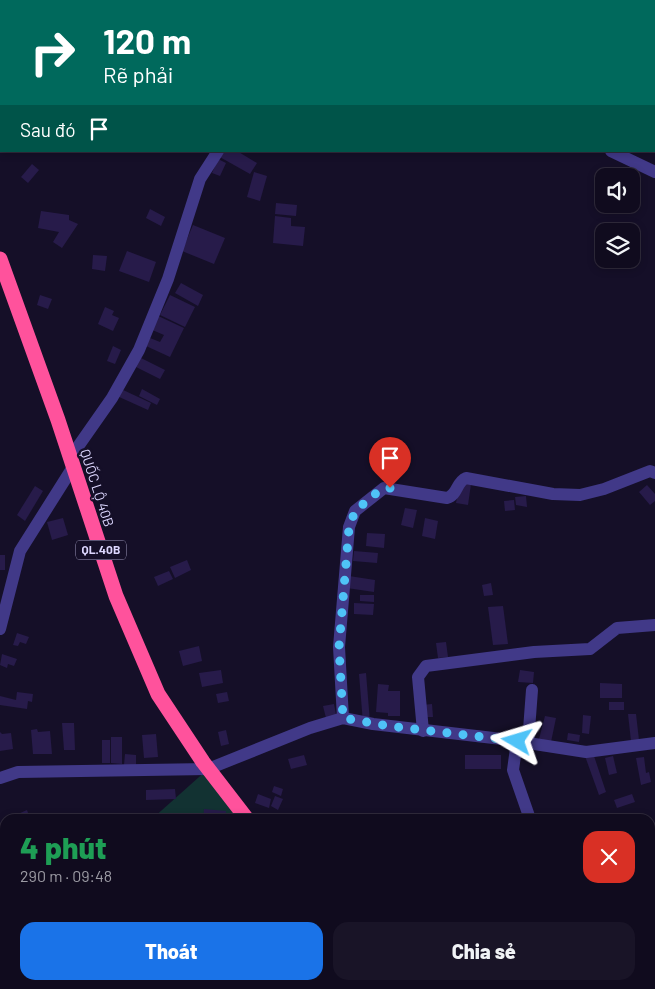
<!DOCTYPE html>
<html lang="vi">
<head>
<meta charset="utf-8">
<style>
  :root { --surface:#100b1e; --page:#191427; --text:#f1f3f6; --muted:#9c9ba4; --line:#302b3c; --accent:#1a73e8 }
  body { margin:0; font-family:Barlow,sans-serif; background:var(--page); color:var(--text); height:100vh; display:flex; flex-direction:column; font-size:19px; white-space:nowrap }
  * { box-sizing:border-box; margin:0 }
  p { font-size:16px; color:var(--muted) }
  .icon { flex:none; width:28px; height:28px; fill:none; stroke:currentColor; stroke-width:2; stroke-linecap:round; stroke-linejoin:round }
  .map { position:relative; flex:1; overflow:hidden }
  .sheet { position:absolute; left:0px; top:814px; width:655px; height:176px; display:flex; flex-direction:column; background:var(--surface); border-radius:15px 15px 0 0; box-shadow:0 2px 8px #0003,0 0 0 1px var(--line) }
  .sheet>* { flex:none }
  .guide { position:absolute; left:0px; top:0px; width:655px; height:152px; box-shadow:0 2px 8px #0003,0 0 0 1px var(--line); background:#00695c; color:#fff; overflow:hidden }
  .fabs { position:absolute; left:595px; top:168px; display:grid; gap:10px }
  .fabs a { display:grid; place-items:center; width:45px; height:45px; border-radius:10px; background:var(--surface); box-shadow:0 2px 8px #0003,0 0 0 1px var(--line); font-size:25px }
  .pin { position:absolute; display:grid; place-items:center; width:42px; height:42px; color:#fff; margin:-51px -21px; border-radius:50% 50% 50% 0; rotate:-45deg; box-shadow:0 0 5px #0007 }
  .pin .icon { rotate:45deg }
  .me { position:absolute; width:55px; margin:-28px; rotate:277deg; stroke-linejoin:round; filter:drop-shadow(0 0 4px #0008) }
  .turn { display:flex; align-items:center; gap:18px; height:105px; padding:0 20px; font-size:22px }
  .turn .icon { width:65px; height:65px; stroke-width:2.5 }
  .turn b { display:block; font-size:35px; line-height:42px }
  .then { display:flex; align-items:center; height:48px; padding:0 20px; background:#0003; gap:10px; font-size:19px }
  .round { display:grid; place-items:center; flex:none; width:52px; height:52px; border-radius:15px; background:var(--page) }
  .headline { display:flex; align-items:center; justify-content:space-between; height:85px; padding:0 20px }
  h1 { font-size:30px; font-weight:800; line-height:38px; color:#1e9e55 }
  .button { display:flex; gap:10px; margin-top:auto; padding:10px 20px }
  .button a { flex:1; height:58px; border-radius:15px; background:var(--accent); color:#fff; font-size:20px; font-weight:800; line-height:58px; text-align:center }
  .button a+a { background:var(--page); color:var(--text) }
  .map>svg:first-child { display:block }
  .green { fill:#123232 }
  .building { fill:#271b4a }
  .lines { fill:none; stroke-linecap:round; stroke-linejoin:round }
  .minor { stroke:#413988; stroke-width:12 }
  .highway { stroke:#ff529c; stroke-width:15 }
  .route { stroke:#4fc3f7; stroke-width:9; stroke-dasharray:0 16.2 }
  .labels { text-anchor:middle; stroke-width:5; stroke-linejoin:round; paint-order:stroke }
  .shield { fill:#150f28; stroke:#a19bbe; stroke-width:1 }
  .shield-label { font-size:12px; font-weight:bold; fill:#ddd7ff }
  .street-label { font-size:14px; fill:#ddd7ff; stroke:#150f28 }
</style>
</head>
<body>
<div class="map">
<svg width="655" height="989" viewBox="0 0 655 989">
  <rect width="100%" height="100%" fill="#150f28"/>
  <g class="green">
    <path d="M208,769L255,819H152Z"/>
    <path d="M5,949V985H411L415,989H0V954Z"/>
  </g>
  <g class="building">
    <path d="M221,151H237L257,163L250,174L218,156Z"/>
    <path d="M218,159L226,163L220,176L212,173Z"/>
    <path d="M32,164L39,170L28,183L21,177Z"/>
    <path d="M254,172L267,176L260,201L247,197Z"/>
    <path d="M276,203L297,205L296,216L275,214Z"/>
    <path d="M150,209L165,217L161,226L146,218Z"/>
    <path d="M41,211L69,215V220L78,224L62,248L53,242L59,232L38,228Z"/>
    <path d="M275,216L291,218V226L305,227L303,246L273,243Z"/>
    <path d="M193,225L225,238L214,264L182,251Z"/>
    <path d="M127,251L156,262L149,282L119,271Z"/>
    <path d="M93,255L107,256L105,271L92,269Z"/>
    <path d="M181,283L203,295L198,306L175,293Z"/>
    <path d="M40,295L52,299L48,309L37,305Z"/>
    <path d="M170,295L195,307L185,327L160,315Z"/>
    <path d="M105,307L114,311L112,315L119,318L113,331L98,324Z"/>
    <path d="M156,315L184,328L170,357L146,346L150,338L160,342L164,335L150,329Z"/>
    <path d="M113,346L121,350L115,364L107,361Z"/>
    <path d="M139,357L165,370L160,379L134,366Z"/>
    <path d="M121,389L151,403L148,410L117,396Z"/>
    <path d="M142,389L160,399L157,405L139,396Z"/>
    <path d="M460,482L471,484L468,505L456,503Z"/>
    <path d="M647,485L655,494V501L650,505L639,492Z"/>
    <path d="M35,486L43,491L25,521L17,515Z"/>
    <path d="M526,496L527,507L516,505L515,497Z"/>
    <path d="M514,500L515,510L505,511L504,501Z"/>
    <path d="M405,508L417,510L413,528L401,525Z"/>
    <path d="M63,518L68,535L52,540L47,522Z"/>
    <path d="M425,518L438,521L435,539L422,536Z"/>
    <path d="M367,533L385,534L384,548L366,546Z"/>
    <path d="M354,551L378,553L377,563L353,561Z"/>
    <rect x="0" y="555" width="5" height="15"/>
    <path d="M187,560L191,570L175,578L170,567Z"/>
    <path d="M169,571L173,579L158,586L154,577Z"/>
    <path d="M349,576L375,580L374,592L347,588Z"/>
    <path d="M491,583L493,595L484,596L482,585Z"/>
    <path d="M360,595H374V602L360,601Z"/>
    <path d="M354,603L374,604L373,615L354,614Z"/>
    <path d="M503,606L508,644L493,645L488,607Z"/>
    <path d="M17,633L29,637L26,644L20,642L18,646L13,645Z"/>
    <path d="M446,642L448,657L438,658L436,643Z"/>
    <path d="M199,646L202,661L183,666L179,651Z"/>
    <path d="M2,654L17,659L14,666L8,664L7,668L0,665Z"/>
    <path d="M221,670L223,683L202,687L199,673Z"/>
    <path d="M520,670L534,672L533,683L518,682Z"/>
    <path d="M366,673L370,722L363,723L359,674Z"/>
    <path d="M600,683L622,684V698H600Z"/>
    <path d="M378,684L389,685L388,691H400V716H388V713L376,712Z"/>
    <path d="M17,692L33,694L32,702L28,701L27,709L0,705V696L16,700Z"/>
    <path d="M227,692L229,701L218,703L216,694Z"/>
    <rect x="609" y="702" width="15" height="8"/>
    <path d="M334,704L337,720L327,722L323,706Z"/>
    <path d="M432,704L433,717H424L422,705Z"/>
    <path d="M628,714H636L639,740L631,741Z"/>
    <path d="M583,715L591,716L589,734L582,733Z"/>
    <path d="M545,716L556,718L551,742L539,739Z"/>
    <path d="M62,723H74L75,750H64Z"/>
    <path d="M37,729L38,732L50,731L52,754H33L31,730Z"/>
    <path d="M226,730L229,744L221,746L218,732Z"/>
    <path d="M0,732L2,734L11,733L13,749L0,751Z"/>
    <path d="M568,733L580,735L579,742L567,740Z"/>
    <path d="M156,734L158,757L144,758L142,735Z"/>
    <path d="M111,737H122V764L111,763Z"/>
    <rect x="102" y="740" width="8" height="23"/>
    <path d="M593,753L606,792L599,795L585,756Z"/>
    <path d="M125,754L136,755V765H124Z"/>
    <path d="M304,755L307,765L291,769L288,759Z"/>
    <rect x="465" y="755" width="36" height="14"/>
    <path d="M613,756L617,773L609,775L605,758Z"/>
    <path d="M644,757L646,773L649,772L651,782L641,785L636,758Z"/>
    <path d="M274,786L283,789L281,796L272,792Z"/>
    <path d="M175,789L176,799L146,800V790Z"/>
    <path d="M258,794L271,799L269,808L255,803Z"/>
    <path d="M632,794L635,802L617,808L614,800Z"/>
    <path d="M275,796L283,799L278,810L271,806Z"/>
    <path d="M204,809L226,811L225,819H203Z"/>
    <path d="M27,810L30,819H19L18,814Z"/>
  </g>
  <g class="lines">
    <g class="minor">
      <path d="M332,0L334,1"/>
      <path d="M466,0L469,1"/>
      <path d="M606,0L607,1"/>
      <path d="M303,1V0"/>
      <path d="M654,44L655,45"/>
      <path d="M611,151L655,172"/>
      <path d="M70,458L112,398L139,350L168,279L200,179L218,151"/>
      <path d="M0,629L20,551L73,467"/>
      <path d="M343,718L339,647L349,527L355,511L384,488L447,498C458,495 456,482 466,478L553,494L580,495L604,489L650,471L655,473"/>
      <path d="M423,731L418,677L426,666L534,652L590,649L617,628L655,625"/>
      <path d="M517,741L513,770L530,819"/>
      <path d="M528,743L532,690"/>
      <path d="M0,778L18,772L208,769L310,728L343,718L373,724L502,739L586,752L655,743"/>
      <path d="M0,833L5,845"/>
      <path d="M0,865L5,854"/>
      <path d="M0,905L5,911"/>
      <path d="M92,985L95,989"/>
      <path d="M160,985L163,989"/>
      <path d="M274,985L276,989"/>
      <path d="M452,989L454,985"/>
      <path d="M493,989L495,985"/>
      <path d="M540,989L545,985"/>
    </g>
    <g class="highway">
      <path d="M0,259L58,420L116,596L158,694L203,762L247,819"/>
      <path d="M427,985L434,989"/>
    </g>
  </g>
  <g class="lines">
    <path class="route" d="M390,488L380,490L355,511L349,528L339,647L343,718L389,726L517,741"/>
  </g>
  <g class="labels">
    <rect class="shield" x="76" y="540.5" width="50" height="19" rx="4"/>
    <g class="shield-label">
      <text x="101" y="554">QL.40B</text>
    </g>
    <g class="street-label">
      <text transform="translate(97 488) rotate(72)" y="5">QUỐC LỘ 40B</text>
    </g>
  </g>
</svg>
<div class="fabs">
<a><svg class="icon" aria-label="sound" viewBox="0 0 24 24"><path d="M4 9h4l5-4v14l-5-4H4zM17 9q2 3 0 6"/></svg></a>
<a><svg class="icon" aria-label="layers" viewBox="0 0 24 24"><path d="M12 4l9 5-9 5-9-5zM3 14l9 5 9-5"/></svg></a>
</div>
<div class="pin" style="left:390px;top:488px;background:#d93025"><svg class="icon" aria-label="arrive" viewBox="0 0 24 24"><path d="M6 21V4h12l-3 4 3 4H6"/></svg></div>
<svg class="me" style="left:517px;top:741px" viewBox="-20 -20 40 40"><path d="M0-17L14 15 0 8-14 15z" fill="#4fc3f7" stroke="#fff" stroke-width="4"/></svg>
<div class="guide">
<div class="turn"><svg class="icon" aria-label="right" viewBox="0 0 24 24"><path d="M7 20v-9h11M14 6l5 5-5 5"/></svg><div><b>120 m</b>Rẽ phải</div></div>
<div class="then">Sau đó<svg class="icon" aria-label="arrive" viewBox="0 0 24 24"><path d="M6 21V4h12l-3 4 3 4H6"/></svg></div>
</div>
<section class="sheet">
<div class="headline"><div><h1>4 phút</h1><p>290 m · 09:48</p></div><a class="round" style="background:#d93025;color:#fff"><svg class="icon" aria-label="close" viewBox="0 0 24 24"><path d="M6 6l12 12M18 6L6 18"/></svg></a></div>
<div class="button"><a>Thoát</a><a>Chia sẻ</a></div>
</section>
</div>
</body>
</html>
